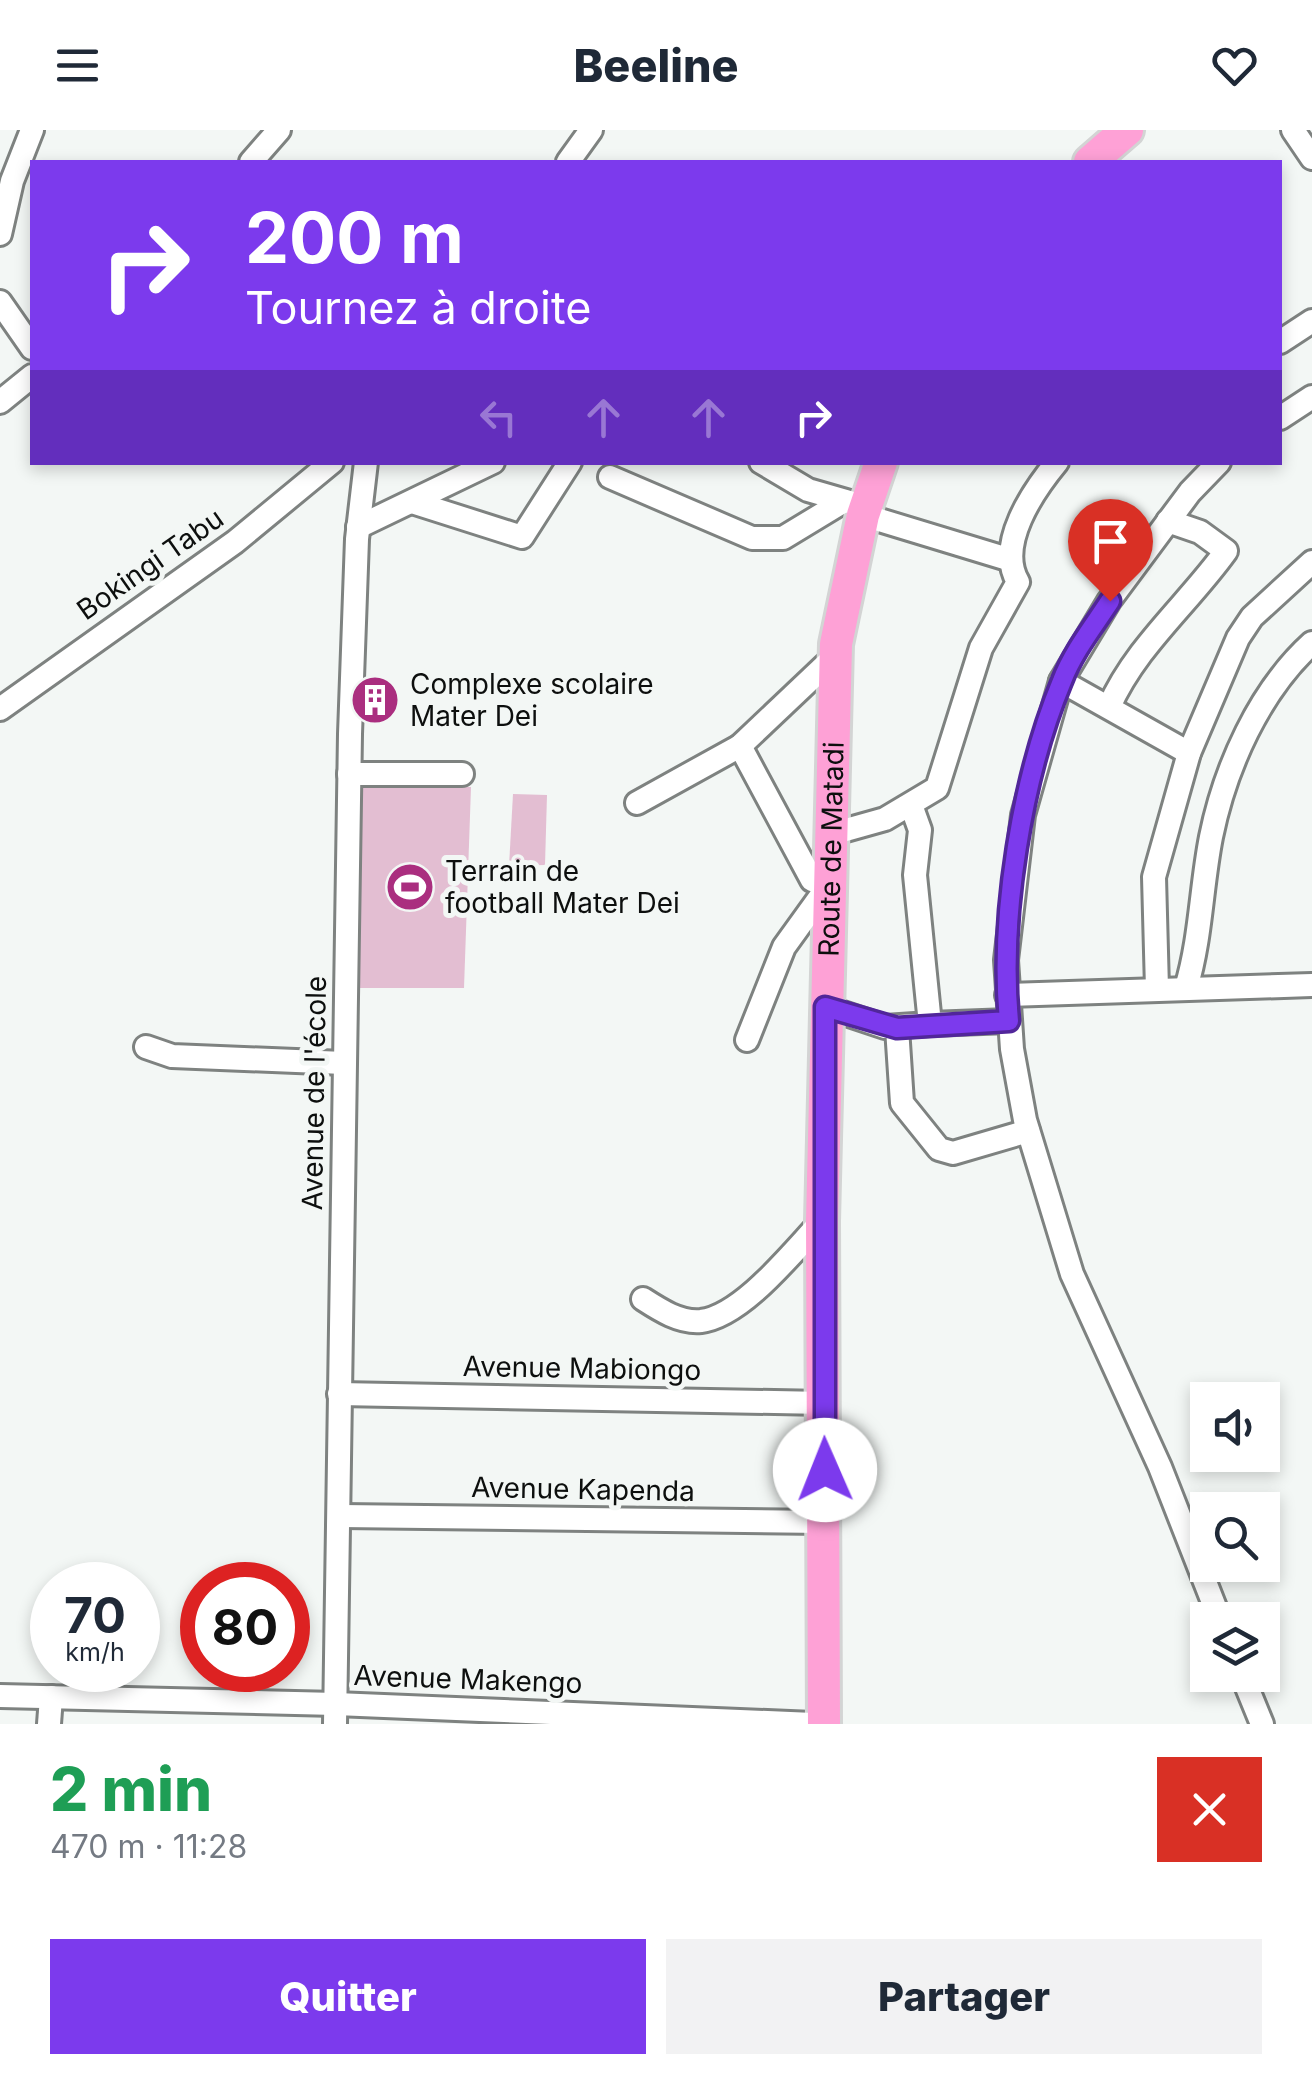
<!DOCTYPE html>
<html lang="fr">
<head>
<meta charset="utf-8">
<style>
  :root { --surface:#fff; --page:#f2f2f3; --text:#1f2937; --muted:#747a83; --accent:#7c3aed }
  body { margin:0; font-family:Inter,sans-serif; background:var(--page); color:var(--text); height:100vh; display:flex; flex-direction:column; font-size:38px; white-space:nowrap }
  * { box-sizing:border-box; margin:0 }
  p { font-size:32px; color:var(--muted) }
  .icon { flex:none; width:55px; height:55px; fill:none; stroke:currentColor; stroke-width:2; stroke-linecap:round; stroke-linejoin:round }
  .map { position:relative; height:1594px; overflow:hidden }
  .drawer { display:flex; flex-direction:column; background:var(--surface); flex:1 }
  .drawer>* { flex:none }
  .top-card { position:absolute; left:30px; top:30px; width:1252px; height:305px; border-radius:0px; box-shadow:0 5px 15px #0003; background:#7c3aed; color:#fff; overflow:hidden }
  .tools { position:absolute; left:1190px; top:1252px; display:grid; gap:20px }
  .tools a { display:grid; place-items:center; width:90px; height:90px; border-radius:0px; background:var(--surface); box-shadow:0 5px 15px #0003; font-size:50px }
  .speed { position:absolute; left:30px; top:1432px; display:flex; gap:20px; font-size:50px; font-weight:700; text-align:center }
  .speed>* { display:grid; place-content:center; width:130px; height:130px; border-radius:50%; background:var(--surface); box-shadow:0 5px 15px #0003; line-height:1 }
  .speed small { font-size:25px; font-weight:400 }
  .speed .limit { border:15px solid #d22; background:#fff; color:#111 }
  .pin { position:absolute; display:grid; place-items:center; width:85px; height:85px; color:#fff; margin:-102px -42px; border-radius:50% 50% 50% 0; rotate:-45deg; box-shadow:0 0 10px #0007 }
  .pin .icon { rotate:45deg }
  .me { position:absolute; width:110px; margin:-55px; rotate:359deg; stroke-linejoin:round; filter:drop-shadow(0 0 8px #0008) }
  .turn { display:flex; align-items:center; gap:35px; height:210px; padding:0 50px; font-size:45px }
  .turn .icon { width:130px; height:130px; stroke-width:2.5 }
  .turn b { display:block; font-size:70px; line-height:85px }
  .lanes { display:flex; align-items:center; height:95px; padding:0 50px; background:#0003; justify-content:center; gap:50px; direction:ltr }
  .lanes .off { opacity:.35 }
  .round { display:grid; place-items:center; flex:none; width:105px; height:105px; border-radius:0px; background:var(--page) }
  .summary { display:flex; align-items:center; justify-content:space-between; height:170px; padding:0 50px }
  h1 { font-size:60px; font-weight:800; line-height:75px; color:#1e9e55 }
  .action { display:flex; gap:20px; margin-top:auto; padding:20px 50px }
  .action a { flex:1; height:115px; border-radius:0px; background:var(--accent); color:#fff; font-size:40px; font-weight:800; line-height:115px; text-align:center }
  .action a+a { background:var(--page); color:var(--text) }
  header { display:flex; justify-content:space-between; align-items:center; height:130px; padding:0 50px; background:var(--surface); font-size:45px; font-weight:800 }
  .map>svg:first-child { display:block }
  .green { fill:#e3bed2 }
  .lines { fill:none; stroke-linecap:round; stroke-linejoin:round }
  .minor-casing { stroke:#7e8280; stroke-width:28 }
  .highway-casing { stroke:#d3d4d4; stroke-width:38 }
  .minor { stroke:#fff; stroke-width:22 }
  .highway { stroke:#fea1d6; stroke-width:32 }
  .route-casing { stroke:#51269a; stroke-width:25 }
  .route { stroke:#7c3aed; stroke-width:18 }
  .labels { text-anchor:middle; stroke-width:10; stroke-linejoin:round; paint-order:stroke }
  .street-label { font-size:28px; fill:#0d0f0e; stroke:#f3f7f5 }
  .poi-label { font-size:28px; fill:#0d0f0e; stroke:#f3f7f5; text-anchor:start }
</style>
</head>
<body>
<header><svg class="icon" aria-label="menu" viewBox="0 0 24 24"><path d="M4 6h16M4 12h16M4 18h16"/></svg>Beeline<svg class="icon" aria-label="heart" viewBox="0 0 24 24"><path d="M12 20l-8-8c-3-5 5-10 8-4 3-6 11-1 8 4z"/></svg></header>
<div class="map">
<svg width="1312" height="1594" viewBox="0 0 1312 1594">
  <rect width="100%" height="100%" fill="#f3f7f5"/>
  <g class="green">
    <path d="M354,656L471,657L464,858H350Z"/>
    <path d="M513,664L547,665L545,735L509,736Z"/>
  </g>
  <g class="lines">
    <g class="minor-casing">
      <g id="minor">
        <path d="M1293,0L1312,28"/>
        <path d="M251,32L279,0"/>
        <path d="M568,32L591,0"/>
        <path d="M0,104L12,51L32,0"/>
        <path d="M0,172L32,218"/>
        <path d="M1280,212L1312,191"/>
        <path d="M0,272L32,246"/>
        <path d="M1280,288L1312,267"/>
        <path d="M761,332L808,360L853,373"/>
        <path d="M1219,332L1190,362L1109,471L1061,551L1023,685L1006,830L1012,919L1025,990L1072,1144L1160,1337L1220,1490"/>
        <path d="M610,347L752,408H783L844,371"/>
        <path d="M412,372L522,407L570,332"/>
        <path d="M863,385L1011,430"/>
        <path d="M358,397L493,332"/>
        <path d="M1061,551L1189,623"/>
        <path d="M1109,577C1136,516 1188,474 1226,421L1200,402L1168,391"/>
        <path d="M0,579L235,412L332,332"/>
        <path d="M740,616L835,526"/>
        <path d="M349,644H462"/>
        <path d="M637,673L740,616L812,750L828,756L784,817L747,910"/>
        <path d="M828,705L885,689L937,658L981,518L1018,452C996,415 1033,361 1057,332"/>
        <path d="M1186,858C1201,808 1201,758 1211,707C1225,638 1259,561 1312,513"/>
        <path d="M1157,859L1154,747L1189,623L1238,508L1252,487L1312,432"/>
        <path d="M1007,865L1312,855"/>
        <path d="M825,877L885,897L930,894L915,745L920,700L911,675"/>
        <path d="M930,894L1009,891"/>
        <path d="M897,898L902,973L939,1019L953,1023L1028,1001"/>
        <path d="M146,917L172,926L344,933"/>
        <path d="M643,1169C660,1180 680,1193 701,1191C743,1186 794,1120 822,1091"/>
        <path d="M339,1264L824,1273"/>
        <path d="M341,1386L824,1392"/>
        <path d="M1242,1545L1262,1594"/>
        <path d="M0,1566L336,1574L813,1594"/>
        <path d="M49,1594L51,1567"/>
        <path d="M335,1594L350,604L357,409L366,332"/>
      </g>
    </g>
    <g class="highway-casing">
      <g id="highway">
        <path d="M1090,32L1127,0"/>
        <path id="s1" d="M824,1594L822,1091L836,514L863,385L881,332"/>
      </g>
    </g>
    <use href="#minor" class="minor"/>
    <use href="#highway" class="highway"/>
  </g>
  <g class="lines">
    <g class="route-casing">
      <path id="route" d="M825,1340V877L897,898L1009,891C999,787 1022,647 1062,551C1073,522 1093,497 1110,471"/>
    </g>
    <use href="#route" class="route"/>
  </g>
  <defs>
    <g id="building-disc" transform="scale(2.5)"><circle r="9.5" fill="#aa2e7f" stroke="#f3f7f5"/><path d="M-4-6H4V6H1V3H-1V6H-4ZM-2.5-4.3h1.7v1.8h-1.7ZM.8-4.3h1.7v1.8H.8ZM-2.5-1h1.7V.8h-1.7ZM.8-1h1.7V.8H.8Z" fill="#fff"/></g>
    <g id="stadium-disc" transform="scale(2.5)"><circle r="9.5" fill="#aa2e7f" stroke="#f3f7f5"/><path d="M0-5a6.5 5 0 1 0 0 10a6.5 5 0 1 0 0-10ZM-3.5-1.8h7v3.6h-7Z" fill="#fff"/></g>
  </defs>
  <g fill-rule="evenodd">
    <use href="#building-disc" x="375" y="570"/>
    <use href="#stadium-disc" x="410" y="757"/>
  </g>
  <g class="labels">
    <g class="street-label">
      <text transform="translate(150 434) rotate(-35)" y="10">Bokingi Tabu</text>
      <text dy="10" stroke="none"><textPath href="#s1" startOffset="875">Route de Matadi</textPath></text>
      <text transform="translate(314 963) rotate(-89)" y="10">Avenue de l'école</text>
      <text transform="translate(582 1238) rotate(1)" y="10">Avenue Mabiongo</text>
      <text transform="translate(583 1359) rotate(1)" y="10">Avenue Kapenda</text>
      <text transform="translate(468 1549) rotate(2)" y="10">Avenue Makengo</text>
    </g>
    <g class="poi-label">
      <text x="410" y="564">Complexe scolaire<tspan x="410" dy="32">Mater Dei</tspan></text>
      <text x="445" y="751">Terrain de<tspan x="445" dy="32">football Mater Dei</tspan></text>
    </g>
  </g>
</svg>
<div class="tools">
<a><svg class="icon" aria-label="sound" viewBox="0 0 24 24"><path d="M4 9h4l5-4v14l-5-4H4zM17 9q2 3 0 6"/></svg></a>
<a><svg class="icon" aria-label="search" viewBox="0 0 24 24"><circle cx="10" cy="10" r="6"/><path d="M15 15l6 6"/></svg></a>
<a><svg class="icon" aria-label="layers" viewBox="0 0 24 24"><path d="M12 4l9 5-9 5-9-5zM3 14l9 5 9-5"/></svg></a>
</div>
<div class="speed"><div>70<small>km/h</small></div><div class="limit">80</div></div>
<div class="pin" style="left:1110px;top:471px;background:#d93025"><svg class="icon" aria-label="arrive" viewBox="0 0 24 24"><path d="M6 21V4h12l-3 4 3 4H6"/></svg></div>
<svg class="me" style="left:825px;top:1340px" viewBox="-20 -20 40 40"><circle r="19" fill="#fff"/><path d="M0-13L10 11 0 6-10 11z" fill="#7c3aed"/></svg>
<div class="top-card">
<div class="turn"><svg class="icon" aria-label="right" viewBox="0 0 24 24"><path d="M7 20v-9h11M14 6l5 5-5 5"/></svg><div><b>200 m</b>Tournez à droite</div></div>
<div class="lanes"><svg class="icon off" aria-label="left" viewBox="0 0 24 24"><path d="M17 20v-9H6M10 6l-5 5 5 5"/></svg><svg class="icon off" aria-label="ahead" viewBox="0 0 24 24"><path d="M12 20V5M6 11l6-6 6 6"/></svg><svg class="icon off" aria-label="ahead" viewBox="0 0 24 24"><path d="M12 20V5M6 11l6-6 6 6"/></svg><svg class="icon" aria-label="right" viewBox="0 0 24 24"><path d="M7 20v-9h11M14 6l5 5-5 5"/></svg></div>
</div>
</div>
<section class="drawer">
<div class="summary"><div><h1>2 min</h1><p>470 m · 11:28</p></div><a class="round" style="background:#d93025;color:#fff"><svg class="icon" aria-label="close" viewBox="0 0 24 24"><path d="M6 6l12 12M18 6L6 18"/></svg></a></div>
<div class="action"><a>Quitter</a><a>Partager</a></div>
</section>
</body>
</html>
